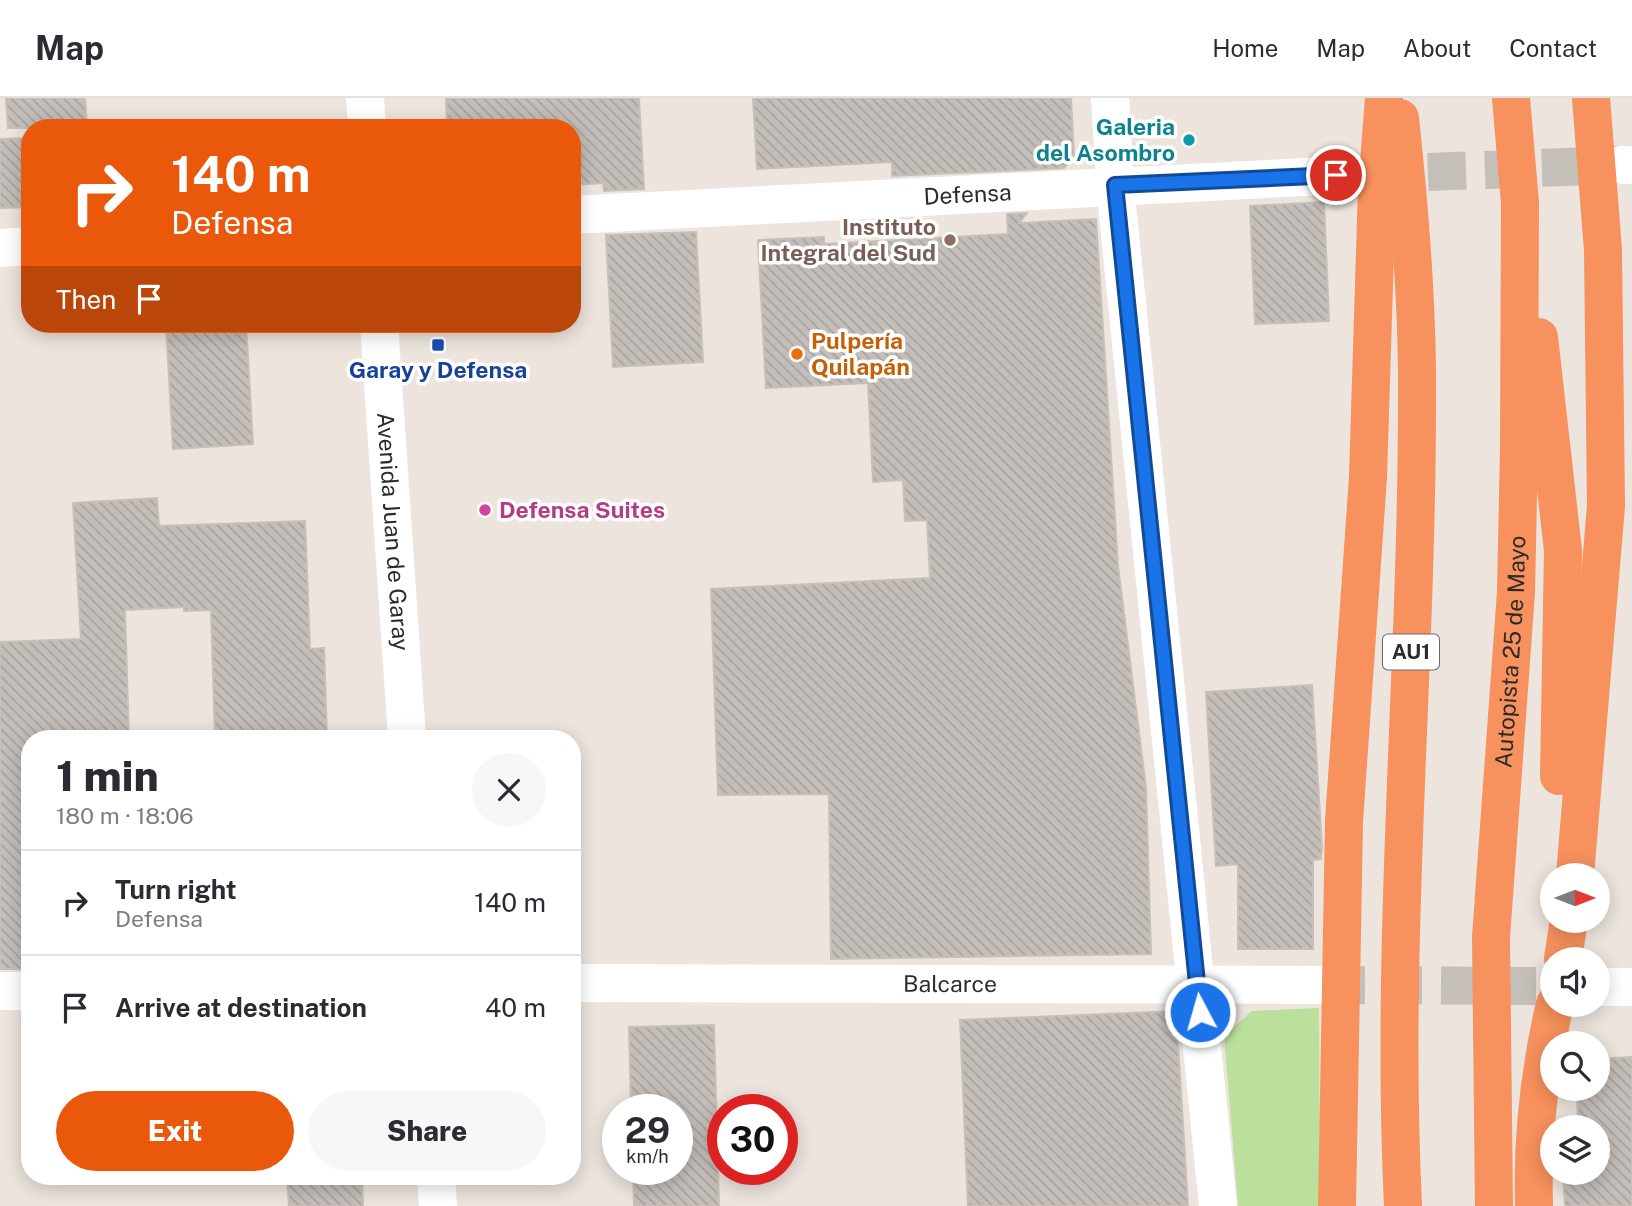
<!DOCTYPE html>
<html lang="en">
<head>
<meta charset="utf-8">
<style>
  :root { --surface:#fff; --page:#f7f7f7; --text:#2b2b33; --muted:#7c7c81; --line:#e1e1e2; --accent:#ea580c }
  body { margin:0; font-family:"Public Sans",sans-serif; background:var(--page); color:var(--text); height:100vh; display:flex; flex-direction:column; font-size:26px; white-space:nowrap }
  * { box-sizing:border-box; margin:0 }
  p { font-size:23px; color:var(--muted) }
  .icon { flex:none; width:38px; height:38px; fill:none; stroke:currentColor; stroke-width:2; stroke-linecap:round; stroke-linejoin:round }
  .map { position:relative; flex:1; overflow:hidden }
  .panel { position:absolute; left:21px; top:632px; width:560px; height:455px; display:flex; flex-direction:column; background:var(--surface); border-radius:28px; box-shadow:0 4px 18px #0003 }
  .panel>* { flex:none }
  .banner { position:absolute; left:21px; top:21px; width:560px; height:214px; border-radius:28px; box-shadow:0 4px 18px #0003; background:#ea580c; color:#fff; overflow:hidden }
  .needle { width:46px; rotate:90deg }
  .fabs { position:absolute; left:1540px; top:765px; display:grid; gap:14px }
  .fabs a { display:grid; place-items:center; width:70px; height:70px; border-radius:50%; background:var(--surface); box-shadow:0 4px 18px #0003; font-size:35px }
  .speed { position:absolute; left:602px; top:996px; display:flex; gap:14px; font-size:35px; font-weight:700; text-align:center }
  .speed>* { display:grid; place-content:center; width:91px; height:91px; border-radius:50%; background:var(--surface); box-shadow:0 4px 18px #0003; line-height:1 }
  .speed small { font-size:18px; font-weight:400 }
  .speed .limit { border:10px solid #d22; background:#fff; color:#111 }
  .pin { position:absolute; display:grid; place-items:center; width:60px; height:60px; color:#fff; margin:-30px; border:4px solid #fff; border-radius:50%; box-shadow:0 2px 7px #0007 }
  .me { position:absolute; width:77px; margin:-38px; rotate:354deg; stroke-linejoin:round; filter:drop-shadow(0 0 5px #0008) }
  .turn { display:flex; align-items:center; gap:24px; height:147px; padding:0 35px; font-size:32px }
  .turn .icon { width:91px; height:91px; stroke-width:2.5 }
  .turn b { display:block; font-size:49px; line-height:60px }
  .then { display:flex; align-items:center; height:66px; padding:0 35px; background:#0003; gap:14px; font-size:26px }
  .round { display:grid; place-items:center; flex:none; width:74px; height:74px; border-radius:37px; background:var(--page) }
  .summary { display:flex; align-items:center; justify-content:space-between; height:119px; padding:0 35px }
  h1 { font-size:42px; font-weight:800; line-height:52px }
  .cta { display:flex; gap:14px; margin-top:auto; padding:14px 35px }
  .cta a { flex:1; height:80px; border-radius:42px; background:var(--accent); color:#fff; font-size:28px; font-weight:800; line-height:80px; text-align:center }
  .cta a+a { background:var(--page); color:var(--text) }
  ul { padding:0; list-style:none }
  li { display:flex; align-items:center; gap:21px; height:105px; padding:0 35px; border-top:2px solid var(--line) }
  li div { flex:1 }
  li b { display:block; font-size:26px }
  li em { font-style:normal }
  header { display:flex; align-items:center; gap:42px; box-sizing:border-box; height:98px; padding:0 35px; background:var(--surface); border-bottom:2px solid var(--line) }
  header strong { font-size:33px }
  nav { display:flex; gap:38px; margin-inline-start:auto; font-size:24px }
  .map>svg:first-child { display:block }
  .grass { fill:#bae09c }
  .building { fill:url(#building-back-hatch); stroke:#c7c0b7; stroke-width:2 }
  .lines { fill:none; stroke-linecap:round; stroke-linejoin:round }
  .street-tunnel { stroke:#c5bfb9; stroke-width:38; stroke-dasharray:38 19; stroke-linecap:butt }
  .street { stroke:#fff; stroke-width:38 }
  .secondary { stroke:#fff; stroke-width:38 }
  .highway { stroke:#f7915d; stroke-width:38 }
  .route-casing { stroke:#114b97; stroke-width:18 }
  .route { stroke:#1a73e8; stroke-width:12 }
  .culture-dot { fill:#0f9aa8; stroke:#fff; stroke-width:2.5 }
  .education-dot { fill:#8d6e63; stroke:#fff; stroke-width:2.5 }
  .transit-dot { fill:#1a4fb4; stroke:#fff; stroke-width:2.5 }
  .food-dot { fill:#e8710a; stroke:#fff; stroke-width:2.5 }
  .hotel-dot { fill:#d1479c; stroke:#fff; stroke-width:2.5 }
  .labels { text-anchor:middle; stroke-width:7; stroke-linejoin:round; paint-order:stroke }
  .shield { fill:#fff; stroke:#6b6b6b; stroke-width:2 }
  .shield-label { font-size:21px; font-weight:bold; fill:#2b2b2b }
  .culture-label { font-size:23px; font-weight:bold; fill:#0d838f; stroke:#fff; text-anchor:end }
  .street-label { font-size:23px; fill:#2b2b2b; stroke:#fff }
  .education-label { font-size:23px; font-weight:bold; fill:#785e54; stroke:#fff; text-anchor:end }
  .food-label { font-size:23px; font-weight:bold; fill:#c56008; stroke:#fff; text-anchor:start }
  .transit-label { font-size:23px; font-weight:bold; fill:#164399; stroke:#fff }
  .hotel-label { font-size:23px; font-weight:bold; fill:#b23c85; stroke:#fff; text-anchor:start }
</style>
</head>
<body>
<header>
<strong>Map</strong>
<nav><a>Home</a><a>Map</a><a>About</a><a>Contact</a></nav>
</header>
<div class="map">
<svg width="1632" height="1108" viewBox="0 0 1632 1108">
  <defs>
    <pattern id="building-back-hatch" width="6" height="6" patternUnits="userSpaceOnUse" patternTransform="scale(1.75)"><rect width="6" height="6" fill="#c4beba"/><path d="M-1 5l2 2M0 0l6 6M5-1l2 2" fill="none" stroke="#a9a3a0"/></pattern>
  </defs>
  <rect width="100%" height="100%" fill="#ece4dd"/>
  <path class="grass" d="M1319,910L1320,1108H1238L1224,938L1252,913Z"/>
  <g class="building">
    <path d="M6,0H85L87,30H8Z"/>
    <path d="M446,0H639L644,91L604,93L603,85L572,87V30H447Z"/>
    <path d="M753,0H1071L1074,58L1064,70L892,78V64L757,71Z"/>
    <path d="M30,40V109L0,110V41Z"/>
    <path d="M1324,104L1329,223L1255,226L1250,108Z"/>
    <path d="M1027,115L1019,125L1096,121L1118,468L1146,690L1151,856L831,861L829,696L718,697L711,491L930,480L927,422L905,423L903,382L873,384L868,285L766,290L758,142L824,139V146L1008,136L1007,116Z"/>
    <path d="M696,134L703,264L613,269L606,137Z"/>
    <path d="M166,226H246L253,346L173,351Z"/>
    <path d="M157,400L159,428L305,423L310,551L324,550L327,640H215L211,512L184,513V509L125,512L129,640H30V871H0V544L81,541L73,405Z"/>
    <path d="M1312,587L1322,749L1321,761L1313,762V851H1238V766L1216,768L1206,594Z"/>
    <path d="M1176,913L1188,1108H968L960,922Z"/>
    <path d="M714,927L719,1108H634L633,1071H677V1012H631L629,929Z"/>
    <path d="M1632,959V1108H1565L1563,1074H1598V1029H1578L1577,990H1598V961Z"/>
    <path d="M287,1078H362L363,1108H289Z"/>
  </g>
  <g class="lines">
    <g class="street-tunnel">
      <path d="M1371,76L1621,67"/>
      <path d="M1327,887L1552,888"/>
    </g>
    <g class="street">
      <path d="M1110,0L1115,87L1218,1108"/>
      <path d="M1621,67H1632"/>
      <path id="s1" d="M572,117L1362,76"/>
      <path d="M0,150L30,148"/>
      <path id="s2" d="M572,885L1327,887"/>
      <path d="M1598,889H1632"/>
      <path d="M0,893H30"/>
    </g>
    <g class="secondary">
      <path d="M365,0L367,30"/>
      <path id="s3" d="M379,226L407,640"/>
      <path d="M436,1078L438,1108"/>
    </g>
    <g class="highway">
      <path d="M1400,20C1410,113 1418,209 1417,304C1417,572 1390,840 1403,1108"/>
      <path d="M1539,239L1563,453L1559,678"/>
      <path d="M1575,777L1606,408L1603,152L1591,0"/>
      <path d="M1563,861L1569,822"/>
      <path d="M1337,1108L1344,723L1368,379L1377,90L1384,0"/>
      <path id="s4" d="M1494,1108L1491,839L1516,494L1519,351L1520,105L1511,0"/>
      <path d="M1534,1108C1532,1039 1539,974 1555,906"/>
    </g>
  </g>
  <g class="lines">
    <g class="route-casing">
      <path id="route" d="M1200,914L1115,87L1336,77"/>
    </g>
    <use href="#route" class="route"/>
  </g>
  <circle class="culture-dot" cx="1189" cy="42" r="7"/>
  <circle class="education-dot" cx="950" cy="142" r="7"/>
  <rect class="transit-dot" x="431" y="240" width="14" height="14" rx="3.5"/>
  <circle class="food-dot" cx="797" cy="256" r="7"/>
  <circle class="hotel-dot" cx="485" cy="412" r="7"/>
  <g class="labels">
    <rect class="shield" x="1383" y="536.5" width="56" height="35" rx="5"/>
    <g class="shield-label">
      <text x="1411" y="561">AU1</text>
    </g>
    <g class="culture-label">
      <text x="1175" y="37">Galeria<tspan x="1175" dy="26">del Asombro</tspan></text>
    </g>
    <g class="street-label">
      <text dy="8" stroke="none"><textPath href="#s1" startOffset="396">Defensa</textPath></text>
      <text dy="8" stroke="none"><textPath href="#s3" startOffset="208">Avenida Juan de Garay</textPath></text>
      <text dy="8" stroke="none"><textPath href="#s4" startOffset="555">Autopista 25 de Mayo</textPath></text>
      <text dy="8" stroke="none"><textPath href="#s2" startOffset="378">Balcarce</textPath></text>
    </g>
    <g class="education-label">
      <text x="936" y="137">Instituto<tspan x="936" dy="26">Integral del Sud</tspan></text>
    </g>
    <g class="food-label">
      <text x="811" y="251">Pulpería<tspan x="811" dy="26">Quilapán</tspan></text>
    </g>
    <g class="transit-label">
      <text x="438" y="280">Garay y Defensa</text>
    </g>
    <g class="hotel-label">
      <text x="499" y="420">Defensa Suites</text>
    </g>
  </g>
</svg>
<div class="fabs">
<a><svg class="needle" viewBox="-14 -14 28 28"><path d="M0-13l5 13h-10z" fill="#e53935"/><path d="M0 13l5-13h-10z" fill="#7c7c81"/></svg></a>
<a><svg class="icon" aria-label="sound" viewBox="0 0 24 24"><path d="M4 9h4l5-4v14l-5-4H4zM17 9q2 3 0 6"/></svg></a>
<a><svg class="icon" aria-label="search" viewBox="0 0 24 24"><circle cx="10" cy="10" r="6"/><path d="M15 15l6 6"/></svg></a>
<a><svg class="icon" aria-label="layers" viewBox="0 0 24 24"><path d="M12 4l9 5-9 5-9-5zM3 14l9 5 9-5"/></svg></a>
</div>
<div class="speed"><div>29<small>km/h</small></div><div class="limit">30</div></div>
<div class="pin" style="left:1336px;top:77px;background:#d93025"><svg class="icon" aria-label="arrive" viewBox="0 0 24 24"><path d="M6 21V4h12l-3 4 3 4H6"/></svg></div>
<svg class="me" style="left:1200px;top:914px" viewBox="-20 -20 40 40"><circle r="17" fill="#1a73e8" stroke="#fff" stroke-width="3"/><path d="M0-11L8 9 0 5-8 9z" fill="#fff"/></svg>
<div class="banner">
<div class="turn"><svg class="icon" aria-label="right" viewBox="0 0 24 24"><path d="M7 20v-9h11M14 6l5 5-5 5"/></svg><div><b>140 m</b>Defensa</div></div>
<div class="then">Then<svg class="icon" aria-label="arrive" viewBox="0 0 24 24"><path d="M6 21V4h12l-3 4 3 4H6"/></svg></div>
</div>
<section class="panel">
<div class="summary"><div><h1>1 min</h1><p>180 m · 18:06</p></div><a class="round"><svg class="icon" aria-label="close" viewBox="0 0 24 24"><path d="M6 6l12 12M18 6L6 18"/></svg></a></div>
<ul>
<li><svg class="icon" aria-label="right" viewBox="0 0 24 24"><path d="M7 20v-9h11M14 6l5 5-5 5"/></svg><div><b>Turn right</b><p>Defensa</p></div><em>140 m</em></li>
<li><svg class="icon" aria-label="arrive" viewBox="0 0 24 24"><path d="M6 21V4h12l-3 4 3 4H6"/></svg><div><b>Arrive at destination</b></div><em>40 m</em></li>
</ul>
<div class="cta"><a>Exit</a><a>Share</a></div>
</section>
</div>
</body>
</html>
